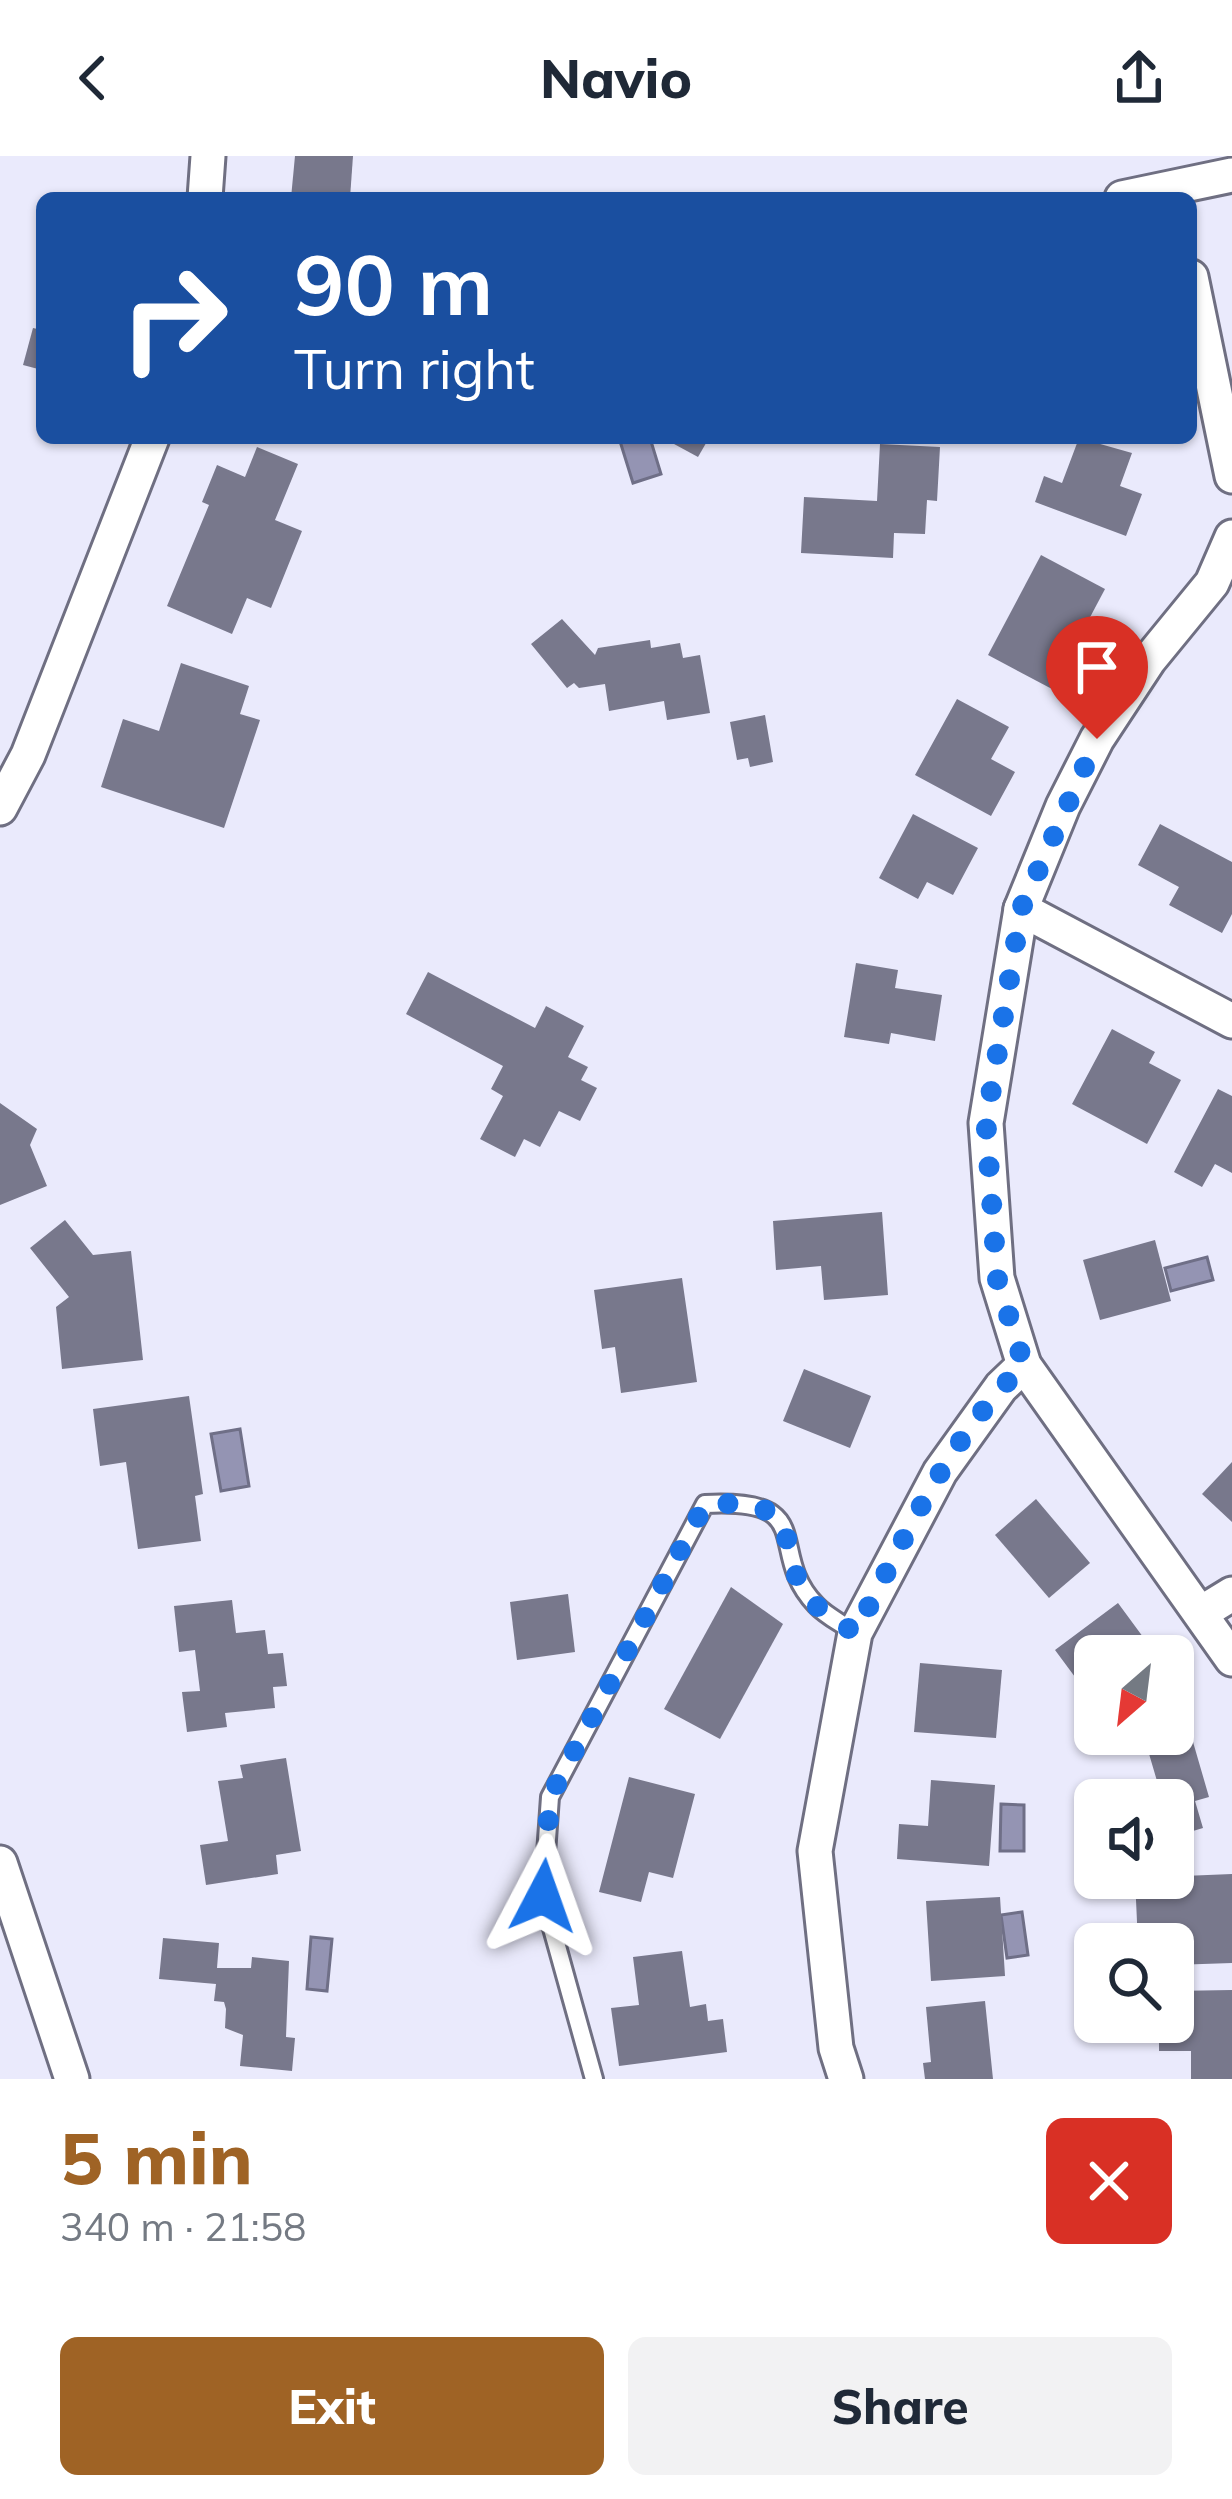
<!DOCTYPE html>
<html lang="en">
<head>
<meta charset="utf-8">
<style>
  :root { --surface:#fff; --page:#f2f2f3; --text:#1f2937; --muted:#747a83; --accent:#9f6325 }
  body { margin:0; font-family:Mulish,sans-serif; background:var(--page); color:var(--text); height:100vh; display:flex; flex-direction:column; font-size:45px; white-space:nowrap }
  * { box-sizing:border-box; margin:0 }
  p { font-size:39px; color:var(--muted) }
  .icon { flex:none; width:66px; height:66px; fill:none; stroke:currentColor; stroke-width:2; stroke-linecap:round; stroke-linejoin:round }
  .map { position:relative; height:1923px; overflow:hidden }
  .drawer { display:flex; flex-direction:column; background:var(--surface); flex:1 }
  .drawer>* { flex:none }
  .top-card { position:absolute; left:36px; top:36px; width:1161px; height:252px; border-radius:18px; box-shadow:0 3px 9px #0004; background:#1a4fa0; color:#fff; overflow:hidden }
  .needle { width:78px; rotate:208deg }
  .tools { position:absolute; left:1074px; top:1479px; display:grid; gap:24px }
  .tools a { display:grid; place-items:center; width:120px; height:120px; border-radius:18px; background:var(--surface); box-shadow:0 3px 9px #0004; font-size:60px }
  .pin { position:absolute; display:grid; place-items:center; width:102px; height:102px; color:#fff; margin:-123px -51px; border-radius:50% 50% 50% 0; rotate:-45deg; box-shadow:0 0 12px #0007 }
  .pin .icon { rotate:45deg }
  .me { position:absolute; width:132px; margin:-66px; rotate:4deg; stroke-linejoin:round; filter:drop-shadow(0 0 9px #0008) }
  .turn { display:flex; align-items:center; gap:42px; height:252px; padding:0 60px; font-size:54px }
  .turn .icon { width:156px; height:156px; stroke-width:2.5 }
  .turn b { display:block; font-size:84px; line-height:102px }
  .round { display:grid; place-items:center; flex:none; width:126px; height:126px; border-radius:18px; background:var(--page) }
  .headline { display:flex; align-items:center; justify-content:space-between; height:204px; padding:0 60px }
  h1 { font-size:72px; font-weight:800; line-height:90px; color:var(--accent) }
  .primary-button { display:flex; gap:24px; margin-top:auto; padding:24px 60px }
  .primary-button a { flex:1; height:138px; border-radius:18px; background:var(--accent); color:#fff; font-size:48px; font-weight:800; line-height:138px; text-align:center }
  .primary-button a+a { background:var(--page); color:var(--text) }
  header { display:flex; justify-content:space-between; align-items:center; height:156px; padding:0 60px; background:var(--surface); font-size:54px; font-weight:800 }
  .map>svg:first-child { display:block }
  .water { fill:#9494b3; stroke:#6f6f87; stroke-width:3 }
  .building { fill:#78788c }
  .lines { fill:none; stroke-linecap:round; stroke-linejoin:round }
  .service-casing { stroke:#6f6f82; stroke-width:22 }
  .minor-casing { stroke:#6f6f82; stroke-width:39 }
  .service { stroke:#fff; stroke-width:16 }
  .minor { stroke:#fff; stroke-width:33 }
  .route { stroke:#1a73e8; stroke-width:21; stroke-dasharray:0 37.8 }
</style>
</head>
<body>
<header><svg class="icon" aria-label="back" viewBox="0 0 24 24"><path d="M15 5l-7 7 7 7"/></svg>Navio<svg class="icon" aria-label="share" viewBox="0 0 24 24"><path d="M12 15V3M7 8l5-5 5 5M5 13v7h14v-7"/></svg></header>
<div class="map">
<svg width="1232" height="1923" viewBox="0 0 1232 1923">
  <rect width="100%" height="100%" fill="#eaeafc"/>
  <g class="water">
    <path d="M619,282H650L661,318L633,327Z"/>
    <path d="M1207,1101L1213,1124L1171,1135L1165,1112Z"/>
    <path d="M240,1273L249,1330L221,1335L211,1278Z"/>
    <path d="M1001,1648L1024,1649V1695H1000Z"/>
    <path d="M1022,1756L1028,1799L1007,1802L1001,1759Z"/>
    <path d="M311,1781L332,1783L327,1835L307,1833Z"/>
  </g>
  <g class="building">
    <path d="M295,0H353L350,42H291Z"/>
    <path d="M33,172L42,174V214L23,209Z"/>
    <path d="M663,282H709L698,301Z"/>
    <path d="M1079,282L1132,297L1120,330L1142,338L1126,380L1035,346L1044,320L1062,327Z"/>
    <path d="M880,288L940,291L937,345L927,344L925,378L894,377L893,402L801,397L804,341L877,345Z"/>
    <path d="M257,291L298,308L275,364L302,375L271,452L247,442L232,478L167,450L209,349L202,346L217,309L245,321Z"/>
    <path d="M1041,399L1105,433L1052,533L988,499Z"/>
    <path d="M562,463L595,499L598,492L650,484L651,492L680,487L683,502L700,499L710,557L667,564L664,545L609,555L605,528L579,532L574,527L567,532L531,488Z"/>
    <path d="M181,507L249,530L240,558L260,564L224,672L101,631L123,563L159,575Z"/>
    <path d="M957,543L1009,571L991,603L1015,616L991,660L915,619Z"/>
    <path d="M765,559L773,606L750,611L748,602L737,604L730,566Z"/>
    <path d="M913,658L978,692L953,739L927,726L918,743L879,722Z"/>
    <path d="M1160,668L1232,706V758L1222,777L1169,749L1179,731L1138,709Z"/>
    <path d="M856,807L898,814L895,832L942,839L935,885L891,877L889,888L844,881Z"/>
    <path d="M428,816L535,872L546,850L584,870L568,901L588,911L581,924L597,932L580,965L559,955L540,991L524,983L515,1001L480,983L503,940L491,933L503,910L406,858Z"/>
    <path d="M1112,873L1155,896L1149,907L1181,924L1147,988L1072,948Z"/>
    <path d="M1218,933L1232,940V1017L1215,1008L1202,1031L1174,1016Z"/>
    <path d="M0,947L37,973L30,989L47,1030L0,1049Z"/>
    <path d="M882,1056L888,1139L824,1144L821,1110L776,1114L773,1065Z"/>
    <path d="M65,1064L93,1099L131,1095L143,1204L62,1213L56,1151L69,1141L30,1092Z"/>
    <path d="M1155,1084L1171,1145L1100,1164L1083,1104Z"/>
    <path d="M682,1122L697,1226L621,1237L615,1191L602,1193L594,1134Z"/>
    <path d="M804,1213L871,1240L850,1292L783,1265Z"/>
    <path d="M189,1240L203,1338L195,1340L201,1385L138,1393L126,1306L100,1310L93,1253Z"/>
    <path d="M1232,1306V1366L1202,1338Z"/>
    <path d="M1036,1343L1090,1407L1049,1442L995,1379Z"/>
    <path d="M731,1431L783,1468L720,1583L664,1553Z"/>
    <path d="M568,1438L575,1496L517,1504L510,1446Z"/>
    <path d="M232,1444L236,1477L265,1474L268,1498L283,1497L287,1530L273,1531L275,1552L225,1557L227,1571L187,1576L182,1536L200,1535L195,1494L179,1496L174,1450Z"/>
    <path d="M1118,1447L1157,1500H1095V1548L1055,1494Z"/>
    <path d="M920,1507L1002,1514L996,1582L914,1576Z"/>
    <path d="M1191,1579L1209,1641L1195,1645L1203,1672L1173,1681V1644H1119L1117,1636L1157,1625L1147,1591Z"/>
    <path d="M286,1602L301,1695L276,1699L278,1718L206,1729L200,1689L228,1685L218,1625L243,1622L240,1609Z"/>
    <path d="M629,1621L695,1638L673,1722L649,1716L641,1746L599,1736Z"/>
    <path d="M931,1624L995,1629L989,1710L897,1703L899,1668L928,1670Z"/>
    <path d="M1232,1718V1807L1173,1809V1788H1138L1135,1722Z"/>
    <path d="M1000,1741L1005,1820L931,1825L926,1745Z"/>
    <path d="M163,1782L219,1787L217,1812H251L252,1801L289,1805L286,1881L295,1882L292,1915L240,1910L243,1879L225,1872L226,1853L224,1846L214,1845L216,1828L159,1823Z"/>
    <path d="M682,1795L690,1851L706,1848L708,1865L723,1863L727,1896L619,1910L611,1852L639,1849L633,1801Z"/>
    <path d="M1232,1834V1923H1191V1895H1159V1866H1173V1835Z"/>
    <path d="M985,1845L993,1923H925L923,1907L931,1906L926,1851Z"/>
  </g>
  <g class="lines">
    <g class="service-casing">
      <path id="service" d="M594,1923L543,1740L550,1641L705,1348C822,1342 764,1395 816,1449C826,1460 843,1468 855,1477"/>
    </g>
    <g class="minor-casing">
      <g id="minor">
        <path d="M205,42L208,0"/>
        <path d="M1122,42L1232,19"/>
        <path d="M1191,121L1232,320"/>
        <path d="M1232,381L1212,427L1149,504L1097,583L1063,650L1021,753L986,967L997,1122L1024,1209L1232,1503"/>
        <path d="M0,652L28,599L152,282"/>
        <path d="M1021,753L1232,865"/>
        <path d="M1201,1457L1232,1438"/>
        <path d="M0,1707L72,1923"/>
        <path d="M846,1923L836,1892L815,1695L855,1477L940,1316L1001,1231L1024,1209"/>
      </g>
    </g>
    <use href="#service" class="service"/>
    <use href="#minor" class="minor"/>
  </g>
  <g class="lines">
    <path class="route" d="M543,1740L550,1641L705,1348C822,1342 764,1396 816,1449C826,1460 843,1468 855,1477C905,1383 947,1283 1024,1209L997,1122L986,967L1021,753L1097,583"/>
  </g>
</svg>
<div class="tools">
<a><svg class="needle" viewBox="-14 -14 28 28"><path d="M0-13l5 13h-10z" fill="#e53935"/><path d="M0 13l5-13h-10z" fill="#747a83"/></svg></a>
<a><svg class="icon" aria-label="sound" viewBox="0 0 24 24"><path d="M4 9h4l5-4v14l-5-4H4zM17 9q2 3 0 6"/></svg></a>
<a><svg class="icon" aria-label="search" viewBox="0 0 24 24"><circle cx="10" cy="10" r="6"/><path d="M15 15l6 6"/></svg></a>
</div>
<div class="pin" style="left:1097px;top:583px;background:#d93025"><svg class="icon" aria-label="arrive" viewBox="0 0 24 24"><path d="M6 21V4h12l-3 4 3 4H6"/></svg></div>
<svg class="me" style="left:543px;top:1740px" viewBox="-20 -20 40 40"><path d="M0-17L14 15 0 8-14 15z" fill="#1a73e8" stroke="#fff" stroke-width="4"/></svg>
<div class="top-card">
<div class="turn"><svg class="icon" aria-label="right" viewBox="0 0 24 24"><path d="M7 20v-9h11M14 6l5 5-5 5"/></svg><div><b>90 m</b>Turn right</div></div>
</div>
</div>
<section class="drawer">
<div class="headline"><div><h1>5 min</h1><p>340 m · 21:58</p></div><a class="round" style="background:#d93025;color:#fff"><svg class="icon" aria-label="close" viewBox="0 0 24 24"><path d="M6 6l12 12M18 6L6 18"/></svg></a></div>
<div class="primary-button"><a>Exit</a><a>Share</a></div>
</section>
</body>
</html>
